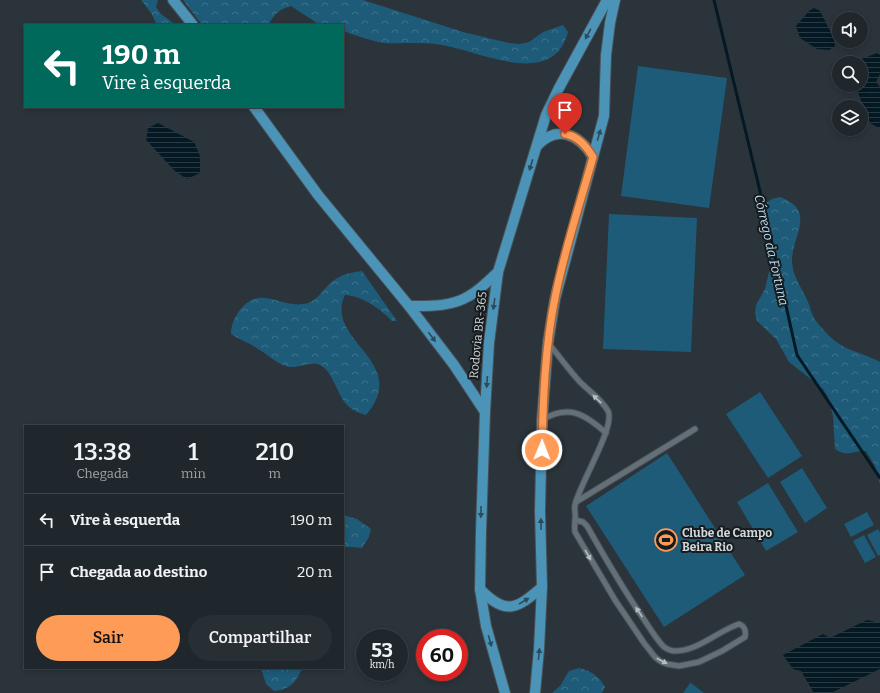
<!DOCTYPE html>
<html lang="pt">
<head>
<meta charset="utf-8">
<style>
  :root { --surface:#20272c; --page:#282f34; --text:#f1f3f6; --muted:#a2a5a9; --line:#3d4448; --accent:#fe9c57 }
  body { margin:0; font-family:Bitter,serif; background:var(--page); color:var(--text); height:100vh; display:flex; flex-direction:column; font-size:15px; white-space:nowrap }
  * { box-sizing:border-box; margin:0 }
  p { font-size:13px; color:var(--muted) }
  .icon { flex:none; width:22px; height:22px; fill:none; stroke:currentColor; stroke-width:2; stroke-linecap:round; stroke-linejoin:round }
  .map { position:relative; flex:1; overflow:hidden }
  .drawer { position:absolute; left:24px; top:425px; width:320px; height:244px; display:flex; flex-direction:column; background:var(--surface); border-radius:0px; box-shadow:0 2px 6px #0003,0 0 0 1px var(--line) }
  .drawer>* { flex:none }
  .hud { position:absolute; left:24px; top:24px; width:320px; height:84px; border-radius:0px; box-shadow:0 2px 6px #0003,0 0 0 1px var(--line); background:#00695c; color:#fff; overflow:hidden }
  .tools { position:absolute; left:832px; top:12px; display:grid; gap:8px }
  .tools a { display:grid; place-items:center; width:36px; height:36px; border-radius:50%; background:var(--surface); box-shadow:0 2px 6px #0003,0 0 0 1px var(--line); font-size:20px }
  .speed { position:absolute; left:356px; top:629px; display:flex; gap:8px; font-size:20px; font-weight:700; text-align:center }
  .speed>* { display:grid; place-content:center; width:52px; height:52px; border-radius:50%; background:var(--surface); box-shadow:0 2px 6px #0003,0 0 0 1px var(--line); line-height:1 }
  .speed small { font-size:10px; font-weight:400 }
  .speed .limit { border:6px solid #d22; background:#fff; color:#111 }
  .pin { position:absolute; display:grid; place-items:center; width:34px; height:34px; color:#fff; margin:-41px -17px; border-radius:50% 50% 50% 0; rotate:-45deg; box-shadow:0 0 4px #0007 }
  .pin .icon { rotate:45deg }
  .me { position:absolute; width:44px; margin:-22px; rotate:1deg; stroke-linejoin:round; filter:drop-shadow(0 0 3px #0008) }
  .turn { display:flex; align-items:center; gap:14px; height:84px; padding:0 12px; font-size:18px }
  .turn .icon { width:52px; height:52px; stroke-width:2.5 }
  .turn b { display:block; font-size:28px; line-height:34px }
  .eta { display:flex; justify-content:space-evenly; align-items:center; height:68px; text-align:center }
  .eta b { font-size:24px; font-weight:600; line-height:28px }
  .primary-button { display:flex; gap:8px; margin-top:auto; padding:8px 12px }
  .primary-button a { flex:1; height:46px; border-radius:24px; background:var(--accent); color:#111; font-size:16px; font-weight:600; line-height:46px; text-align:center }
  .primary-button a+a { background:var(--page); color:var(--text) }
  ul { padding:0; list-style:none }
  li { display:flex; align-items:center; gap:12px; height:52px; padding:0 12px; border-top:1px solid var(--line) }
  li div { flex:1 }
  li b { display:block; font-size:15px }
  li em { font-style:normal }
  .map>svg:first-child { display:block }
  .green { fill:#1d5b79 }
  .forest { fill:url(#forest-crowns) }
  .water { fill:url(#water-rules) }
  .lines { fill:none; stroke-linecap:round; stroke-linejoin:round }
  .stream { stroke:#041923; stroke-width:3 }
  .service-casing { stroke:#475055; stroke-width:7 }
  .primary-casing { stroke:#475055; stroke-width:12 }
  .service { stroke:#647077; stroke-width:5 }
  .primary { stroke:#4b94b8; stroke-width:10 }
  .oneway { fill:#2b4b5c }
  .oneway2 { fill:#b6bdc2 }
  .route-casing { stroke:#a56539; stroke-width:10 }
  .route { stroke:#fe9c57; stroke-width:7 }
  .labels { text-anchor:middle; stroke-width:4; stroke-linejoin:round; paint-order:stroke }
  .street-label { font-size:12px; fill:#d1d7db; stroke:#161b1e }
  .poi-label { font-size:12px; font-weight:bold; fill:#d1d7db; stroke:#161b1e; text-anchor:start }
  .water-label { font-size:13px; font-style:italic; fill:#bcdff4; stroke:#161b1e }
</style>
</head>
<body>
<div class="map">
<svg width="880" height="693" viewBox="0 0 880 693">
  <defs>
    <pattern id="forest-crowns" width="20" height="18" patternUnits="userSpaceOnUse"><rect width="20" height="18" fill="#1d5b79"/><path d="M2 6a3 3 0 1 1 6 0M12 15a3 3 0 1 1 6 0" fill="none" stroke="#3d728b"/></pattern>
    <pattern id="water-rules" width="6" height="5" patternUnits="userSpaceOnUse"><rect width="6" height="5" fill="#041923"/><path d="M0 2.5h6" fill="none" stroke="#283a42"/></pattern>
  </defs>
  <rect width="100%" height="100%" fill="#2a343a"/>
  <g class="green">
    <path d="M638,66L727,78L709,208L621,196Z"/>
    <path d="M609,214L697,218L691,352L603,349Z"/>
    <path d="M760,392L802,456L768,478L726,414Z"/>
    <path d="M667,453L745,575L664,627L586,506Z"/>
    <path d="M802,468L827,508L805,523L780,482Z"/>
    <path d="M768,483L798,532L766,551L737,502Z"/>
    <path d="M867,512L874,525L851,537L844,524Z"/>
    <path d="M878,529L880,532V555L878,556L867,535Z"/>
    <path d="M864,535L876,557L865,563L853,541Z"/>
    <path d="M691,682V683L704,693H683Z"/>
  </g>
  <g class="forest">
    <path d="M141,0H158L156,7L161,14L176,25H157L151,13Z"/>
    <path d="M183,0H363L463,32L509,43L520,44L529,42L543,32L563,25L568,32C553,90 480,51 442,45C431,43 418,43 406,43C397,43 387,44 378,42C366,39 355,35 343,31V25H320L291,6C279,9 275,14 268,25H202Z"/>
    <path d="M780,197C818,211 791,236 792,262C792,275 803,290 808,302C810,306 811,312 813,316C815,320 819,325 822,328C827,334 834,341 841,345C852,352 868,355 880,362V484L875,466L866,451C853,450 848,458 835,449L833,416L828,397L823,389L817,384L789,362L776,339L757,321L755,313L756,305L765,289L770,268L771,252L763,229L766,203L772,199Z"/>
    <path d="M362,271L397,321H392C380,309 363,296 345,295C323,341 412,361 366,415C359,413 353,411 347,405C338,396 332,370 320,365C311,361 299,368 290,367C277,365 269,355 258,349C250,343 240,340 231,334C231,325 234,319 239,311C261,282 281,311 308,303C320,299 325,285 336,279C343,274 353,272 362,271Z"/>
    <path d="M343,515L357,519L371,529L369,537L362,548L352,547H343Z"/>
    <path d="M261,668H302C297,682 289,690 274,691L266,684Z"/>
    <path d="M579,668C590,670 600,677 605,687L602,693H552L560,686L569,671Z"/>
  </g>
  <g class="water">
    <path d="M814,8L820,11L834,39L835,46L829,50L817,49L800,38L796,26L809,11Z"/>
    <path d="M877,53L880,55V74L876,82L880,87V127L879,128L870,123L855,85H861V63H857L859,60Z"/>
    <path d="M158,123L194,142L200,156V173L187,179L175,171L146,140L148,128Z"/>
    <path d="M867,620L880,623V669L831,693H814L801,671L793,669L783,655L823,634L830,638Z"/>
  </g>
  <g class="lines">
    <path class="stream" d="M714,0L765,212L797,355L880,478"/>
    <g class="service-casing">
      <g id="service">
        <path d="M549,344C559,356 569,370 580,382C589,391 602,400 608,411C616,426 579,485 575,505C574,510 576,515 575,520C575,525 574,527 575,532L615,600L644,643L655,657L660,661L667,664L679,666L699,662L722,651L745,637C746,632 745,626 739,624C718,631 698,651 675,651C671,651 667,649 664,647C655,638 648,625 641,615C621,586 604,556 587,526L583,522L575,520"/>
        <path d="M542,420C569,404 585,414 606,433"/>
        <path d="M576,502L695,429"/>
      </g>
    </g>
    <g class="primary-casing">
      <g id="primary">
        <path d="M173,0L193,25"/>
        <path d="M254,107L318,195L409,306L454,365L485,412"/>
        <path d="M537,146C557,124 579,134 593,157"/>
        <path d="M409,306C429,306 451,307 469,296C480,290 489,280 498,272"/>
        <path d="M480,589C506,616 517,609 542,587"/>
        <path d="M505,693L486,626L480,589L481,531L485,412L489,343L498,272L546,115L559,88L607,0"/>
        <path d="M535,693L539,649L542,587L540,511L542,420L548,343L555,299L604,116L606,55L610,23L615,0"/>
      </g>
    </g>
    <use href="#service" class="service"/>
    <use href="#primary" class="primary"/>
  </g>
  <defs><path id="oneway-solid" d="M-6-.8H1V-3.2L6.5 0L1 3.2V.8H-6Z"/></defs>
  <g class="oneway">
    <use href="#oneway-solid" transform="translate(588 34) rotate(119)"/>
    <use href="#oneway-solid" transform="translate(599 135) rotate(-74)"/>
    <use href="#oneway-solid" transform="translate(531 165) rotate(107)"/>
    <use href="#oneway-solid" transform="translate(494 304) rotate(98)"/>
    <use href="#oneway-solid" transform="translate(432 337) rotate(53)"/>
    <use href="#oneway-solid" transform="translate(487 382) rotate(94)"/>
    <use href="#oneway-solid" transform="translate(481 512) rotate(91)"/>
    <use href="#oneway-solid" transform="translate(541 524) rotate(-91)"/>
    <use href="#oneway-solid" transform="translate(524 601) rotate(-31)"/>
    <use href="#oneway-solid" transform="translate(490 641) rotate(74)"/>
    <use href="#oneway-solid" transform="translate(539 654) rotate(-84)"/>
  </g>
  <g class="oneway2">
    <use href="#oneway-solid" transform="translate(597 399) rotate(-136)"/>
    <use href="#oneway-solid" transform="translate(588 555) rotate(60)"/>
    <use href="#oneway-solid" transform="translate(639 612) rotate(-124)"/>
    <use href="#oneway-solid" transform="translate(662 661) rotate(28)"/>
  </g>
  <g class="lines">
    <g class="route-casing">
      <path id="route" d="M542,450C543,402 545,346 555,298C564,251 580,204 593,157C586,146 578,136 565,134"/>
    </g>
    <use href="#route" class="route"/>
  </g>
  <defs>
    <g id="stadium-ring" transform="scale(1.15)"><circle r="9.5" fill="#161b1e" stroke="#fe9c57" stroke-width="1.5"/><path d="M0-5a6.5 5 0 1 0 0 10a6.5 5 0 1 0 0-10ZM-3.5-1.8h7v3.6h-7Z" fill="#fe9c57"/></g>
  </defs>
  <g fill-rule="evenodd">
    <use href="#stadium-ring" x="666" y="540"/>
  </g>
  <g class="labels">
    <g class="street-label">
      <text transform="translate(478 335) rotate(-84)" y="4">Rodovia BR-365</text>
    </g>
    <g class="poi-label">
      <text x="682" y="537">Clube de Campo<tspan x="682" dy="14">Beira Rio</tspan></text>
    </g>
    <g class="water-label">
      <text transform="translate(772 250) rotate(77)" y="5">Córrego da Fortuna</text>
    </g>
  </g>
</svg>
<div class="tools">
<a><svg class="icon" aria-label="sound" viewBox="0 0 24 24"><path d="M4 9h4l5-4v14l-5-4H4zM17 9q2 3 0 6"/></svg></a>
<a><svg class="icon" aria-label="search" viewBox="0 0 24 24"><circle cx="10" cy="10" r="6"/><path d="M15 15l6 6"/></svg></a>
<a><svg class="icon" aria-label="layers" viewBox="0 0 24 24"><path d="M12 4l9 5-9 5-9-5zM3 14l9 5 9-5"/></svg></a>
</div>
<div class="speed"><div>53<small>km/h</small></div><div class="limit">60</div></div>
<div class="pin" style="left:565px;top:134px;background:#d93025"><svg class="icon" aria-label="arrive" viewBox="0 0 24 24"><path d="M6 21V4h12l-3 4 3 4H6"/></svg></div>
<svg class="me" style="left:542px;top:450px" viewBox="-20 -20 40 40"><circle r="17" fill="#fe9c57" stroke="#fff" stroke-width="3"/><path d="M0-11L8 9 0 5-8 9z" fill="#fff"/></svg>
<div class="hud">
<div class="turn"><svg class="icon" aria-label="left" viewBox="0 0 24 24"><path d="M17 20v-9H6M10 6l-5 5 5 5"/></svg><div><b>190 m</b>Vire à esquerda</div></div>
</div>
<section class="drawer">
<div class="eta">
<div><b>13:38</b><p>Chegada</p></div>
<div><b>1</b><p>min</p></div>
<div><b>210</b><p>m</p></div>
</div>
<ul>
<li><svg class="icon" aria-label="left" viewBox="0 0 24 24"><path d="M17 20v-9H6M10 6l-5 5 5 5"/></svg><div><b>Vire à esquerda</b></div><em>190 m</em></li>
<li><svg class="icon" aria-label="arrive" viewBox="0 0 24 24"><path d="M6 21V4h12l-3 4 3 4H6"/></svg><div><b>Chegada ao destino</b></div><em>20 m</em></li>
</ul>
<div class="primary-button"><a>Sair</a><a>Compartilhar</a></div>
</section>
</div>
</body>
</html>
